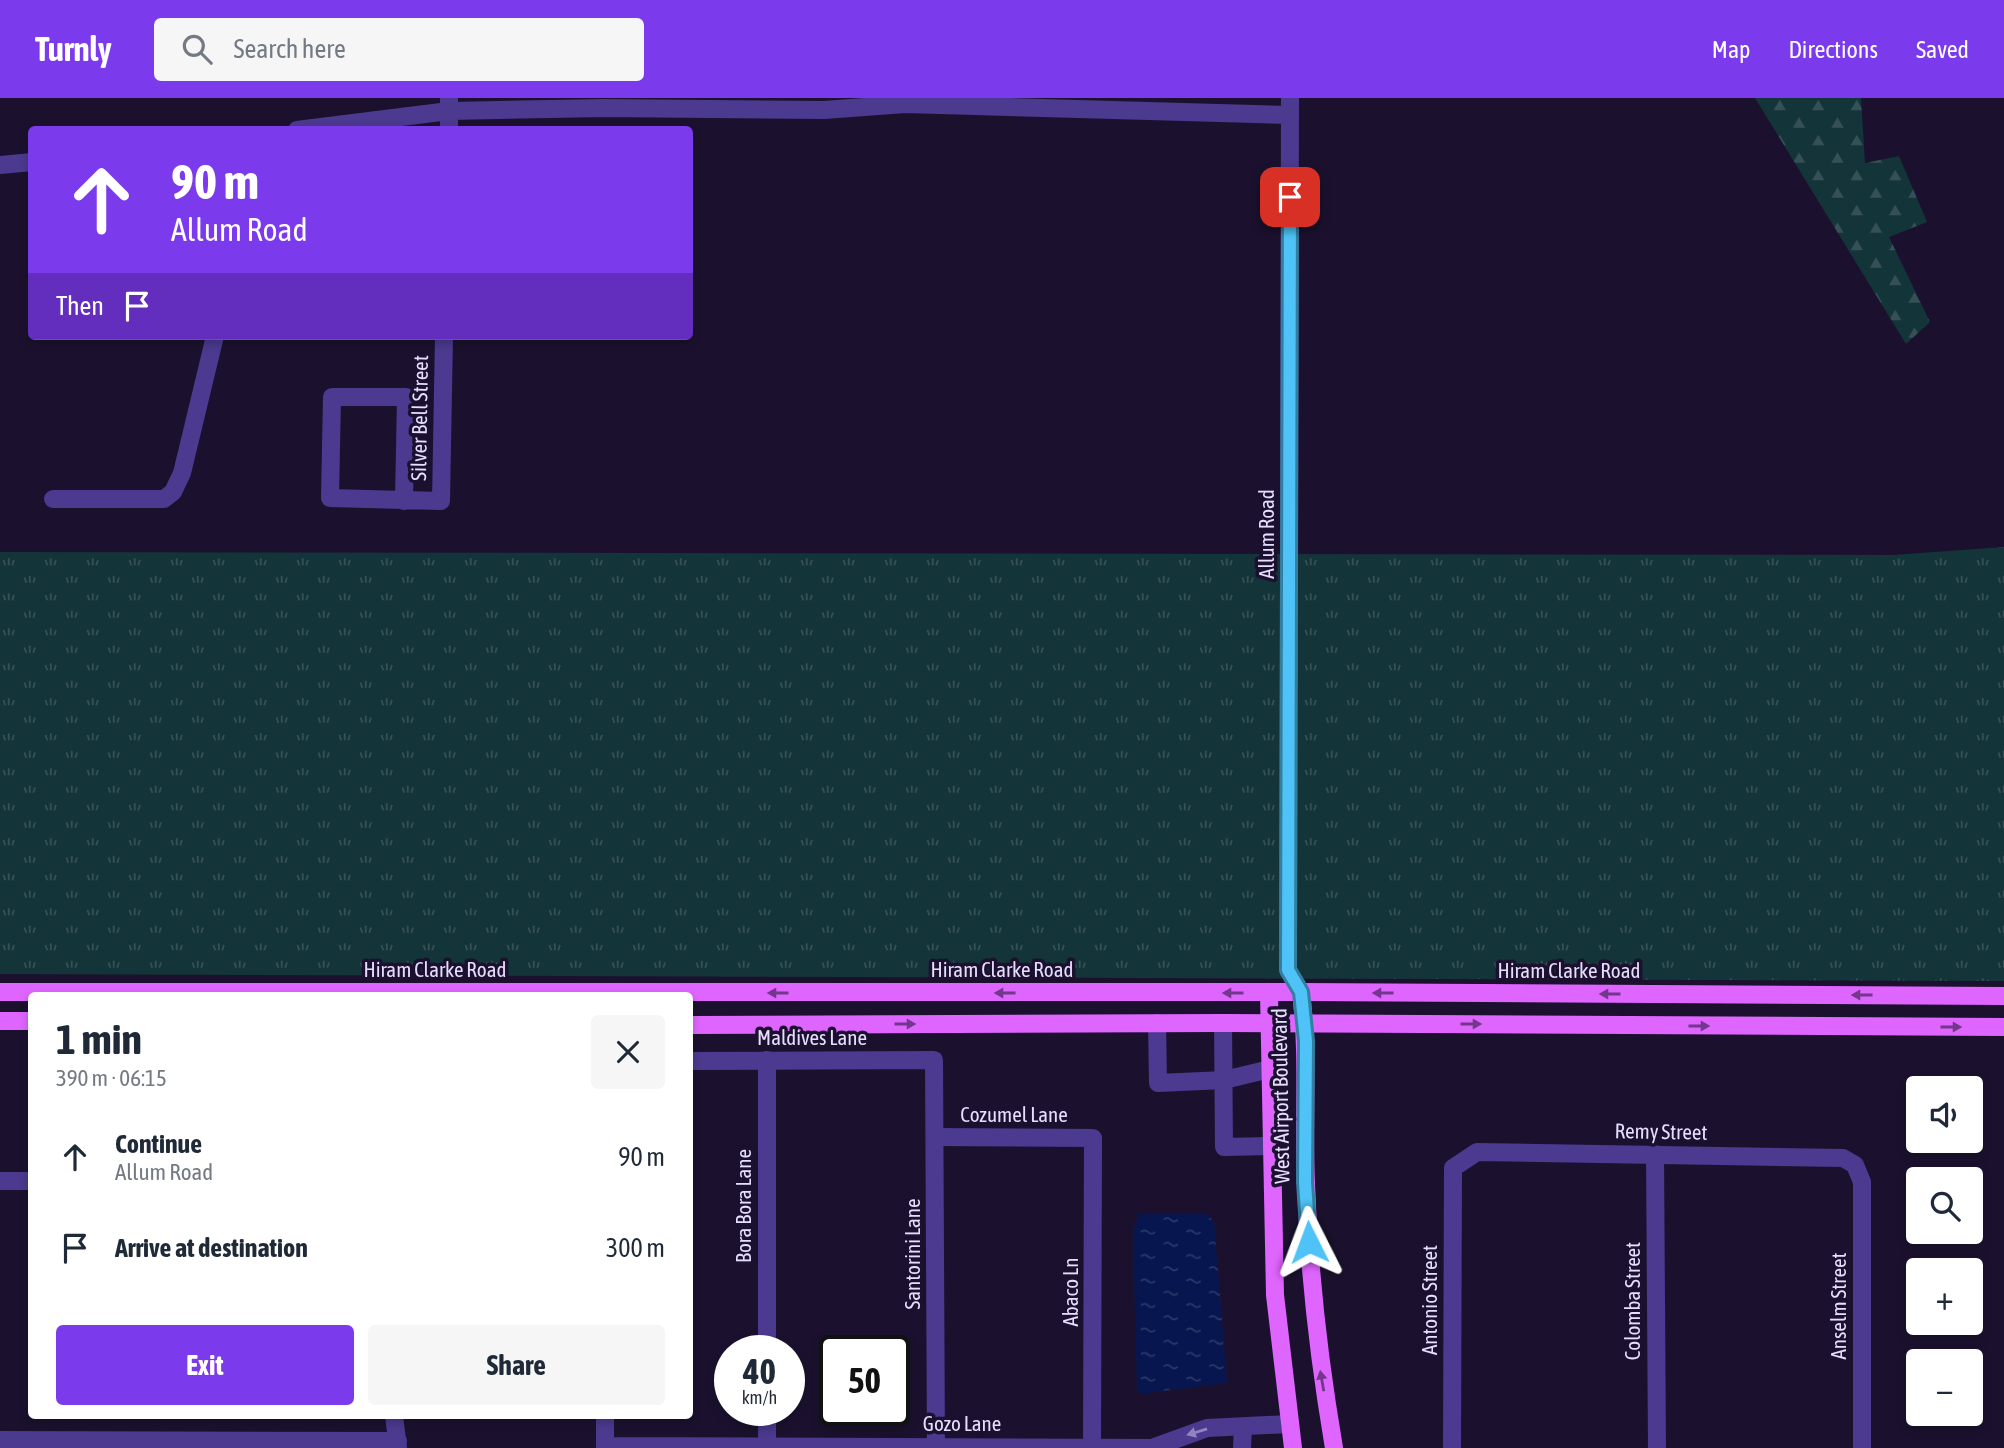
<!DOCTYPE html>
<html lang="en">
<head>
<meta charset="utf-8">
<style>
  :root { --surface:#fff; --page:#f6f6f7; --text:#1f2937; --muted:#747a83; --accent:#7c3aed }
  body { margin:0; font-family:"Asap Condensed",sans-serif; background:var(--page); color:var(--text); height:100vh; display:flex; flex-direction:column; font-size:26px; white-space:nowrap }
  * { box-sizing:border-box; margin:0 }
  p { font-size:23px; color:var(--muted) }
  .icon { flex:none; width:38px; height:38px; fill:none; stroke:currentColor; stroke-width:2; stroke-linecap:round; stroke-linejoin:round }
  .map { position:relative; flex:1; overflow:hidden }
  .sheet { position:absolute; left:28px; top:894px; width:665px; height:427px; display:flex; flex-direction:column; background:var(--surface); border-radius:7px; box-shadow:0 4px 10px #0003 }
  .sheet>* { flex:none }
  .guide { position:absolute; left:28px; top:28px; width:665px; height:214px; border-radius:7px; box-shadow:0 4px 10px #0003; background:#7c3aed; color:#fff; overflow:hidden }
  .fabs { position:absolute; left:1906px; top:978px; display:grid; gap:14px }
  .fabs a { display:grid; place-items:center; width:77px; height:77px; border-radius:7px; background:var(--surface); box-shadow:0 4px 10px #0003; font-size:35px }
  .speed { position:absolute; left:714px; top:1237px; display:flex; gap:14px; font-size:35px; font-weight:700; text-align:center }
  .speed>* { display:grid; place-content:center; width:91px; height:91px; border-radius:50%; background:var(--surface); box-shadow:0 4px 10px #0003; line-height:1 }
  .speed small { font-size:18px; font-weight:400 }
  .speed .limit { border:4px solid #111; border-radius:10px; background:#fff; color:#111 }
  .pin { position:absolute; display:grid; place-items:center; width:60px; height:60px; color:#fff; margin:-30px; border-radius:14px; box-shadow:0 4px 10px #0006 }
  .me { position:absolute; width:77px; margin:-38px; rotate:357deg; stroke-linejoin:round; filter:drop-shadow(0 0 5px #0008) }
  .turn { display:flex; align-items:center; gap:24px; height:147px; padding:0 28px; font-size:32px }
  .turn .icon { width:91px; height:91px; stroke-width:2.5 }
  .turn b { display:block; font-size:49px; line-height:60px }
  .then { display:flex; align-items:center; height:66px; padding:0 28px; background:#0003; gap:14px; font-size:26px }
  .round { display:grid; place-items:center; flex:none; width:74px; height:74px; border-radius:7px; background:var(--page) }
  .overview { display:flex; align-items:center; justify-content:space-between; height:119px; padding:0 28px }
  h1 { font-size:42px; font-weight:700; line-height:52px }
  .action { display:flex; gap:14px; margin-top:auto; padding:14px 28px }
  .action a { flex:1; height:80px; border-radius:7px; background:var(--accent); color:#fff; font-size:28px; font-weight:700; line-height:80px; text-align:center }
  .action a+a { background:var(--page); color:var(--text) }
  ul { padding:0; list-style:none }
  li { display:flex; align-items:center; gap:21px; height:91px; padding:0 28px }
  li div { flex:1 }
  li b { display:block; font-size:26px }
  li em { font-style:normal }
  header { display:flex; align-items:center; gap:42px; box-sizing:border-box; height:98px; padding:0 35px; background:var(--accent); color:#fff }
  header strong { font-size:33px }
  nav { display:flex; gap:38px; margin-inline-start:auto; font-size:24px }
  .search { width:490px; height:63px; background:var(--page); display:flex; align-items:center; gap:18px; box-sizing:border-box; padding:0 24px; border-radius:7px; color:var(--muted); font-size:26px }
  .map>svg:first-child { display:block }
  .grass { fill:url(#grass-tufts) }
  .forest { fill:url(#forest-firs) }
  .water { fill:url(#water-ripples) }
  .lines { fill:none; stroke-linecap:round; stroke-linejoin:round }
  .minor { stroke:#4b3a8f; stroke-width:18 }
  .major { stroke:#df65ff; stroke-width:18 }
  .oneway { fill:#73378c }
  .oneway2 { fill:#9184c1 }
  .route-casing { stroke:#337fa1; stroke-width:18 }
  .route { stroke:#4fc3f7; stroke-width:12 }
  .labels { text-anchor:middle; stroke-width:7; stroke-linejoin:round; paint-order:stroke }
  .street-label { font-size:21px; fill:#e7deff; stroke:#1b112e }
</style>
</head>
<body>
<header>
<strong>Turnly</strong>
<div class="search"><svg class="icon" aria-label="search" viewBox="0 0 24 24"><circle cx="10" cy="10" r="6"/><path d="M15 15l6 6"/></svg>Search here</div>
<nav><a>Map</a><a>Directions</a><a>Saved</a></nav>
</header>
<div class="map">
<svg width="2004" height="1350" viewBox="0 0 2004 1350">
  <defs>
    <pattern id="grass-tufts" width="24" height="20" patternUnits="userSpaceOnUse" patternTransform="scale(1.75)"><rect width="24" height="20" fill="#133439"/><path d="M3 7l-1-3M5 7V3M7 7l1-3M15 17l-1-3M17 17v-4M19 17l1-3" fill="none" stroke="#355157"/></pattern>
    <pattern id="forest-firs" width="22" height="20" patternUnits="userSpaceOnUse" patternTransform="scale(1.75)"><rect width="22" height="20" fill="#133439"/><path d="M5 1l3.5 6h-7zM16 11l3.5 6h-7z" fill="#355157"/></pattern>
    <pattern id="water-ripples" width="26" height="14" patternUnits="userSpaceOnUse" patternTransform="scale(1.75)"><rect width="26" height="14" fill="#08164f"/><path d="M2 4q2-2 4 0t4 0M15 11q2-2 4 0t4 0" fill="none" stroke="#2c3769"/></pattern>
  </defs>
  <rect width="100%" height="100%" fill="#1b112e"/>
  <path class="grass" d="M2004,449V883L0,876V454L1893,457Z"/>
  <path class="forest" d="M1755,0H1861L1865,65L1899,58L1927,124L1889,139L1930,224L1906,246Z"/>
  <path class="water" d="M1205,1115L1214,1123L1227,1285L1140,1296L1137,1291L1133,1136L1138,1116Z"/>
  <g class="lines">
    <g class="minor">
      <path d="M1290,0L1288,872L1301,894"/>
      <path d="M297,32L449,13L604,10L824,12L905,6L1290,17"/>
      <path d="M449,32V0"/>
      <path d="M0,67L32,64"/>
      <path d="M53,401H164L173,394L182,375L215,238"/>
      <path d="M404,403L406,299H332L330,400L441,403L444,238"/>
      <path d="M1157,925L1158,985L1224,982L1270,971"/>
      <path d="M1223,925L1224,1049L1270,1048"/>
      <path d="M690,963L934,962L936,1349"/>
      <path d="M935,1039L1093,1040L1092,1349"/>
      <path d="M1655,1056L1657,1350"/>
      <path d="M0,1083H32"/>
      <path d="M767,1253V962"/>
      <path d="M394,1318L398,1350"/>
      <path d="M605,1318V1348L1155,1350"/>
      <path d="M0,1342L398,1343"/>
      <path d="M767,1349V1312"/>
      <path d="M1152,1350L1207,1330L1289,1326"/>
      <path d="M1242,1350L1243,1329"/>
      <path d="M1452,1350L1453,1070L1477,1054L1843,1060L1855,1067L1862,1084V1350"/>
    </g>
    <g class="major">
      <path d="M0,894H1301L2004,898"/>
      <path d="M1301,894C1309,958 1303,1022 1306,1086C1309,1175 1319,1262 1334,1350"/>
      <path d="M1269,895L1275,1197L1293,1350"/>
      <path d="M0,923H32"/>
      <path d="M690,927L1223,925L2004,929"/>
    </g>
  </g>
  <defs><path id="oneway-solid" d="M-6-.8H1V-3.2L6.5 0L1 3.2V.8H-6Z" transform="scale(1.75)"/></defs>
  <g class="oneway">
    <use href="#oneway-solid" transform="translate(778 895) rotate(-180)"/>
    <use href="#oneway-solid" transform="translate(1005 895) rotate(-180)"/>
    <use href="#oneway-solid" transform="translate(1233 895) rotate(-180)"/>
    <use href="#oneway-solid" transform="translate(1383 895) rotate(-180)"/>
    <use href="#oneway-solid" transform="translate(1610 896) rotate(-180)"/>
    <use href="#oneway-solid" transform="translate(1862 897) rotate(-180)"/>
    <use href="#oneway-solid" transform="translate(905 926)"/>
    <use href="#oneway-solid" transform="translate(1471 926)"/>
    <use href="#oneway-solid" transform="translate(1699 928)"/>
    <use href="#oneway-solid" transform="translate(1951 929)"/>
    <use href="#oneway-solid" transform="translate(1322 1283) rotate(-100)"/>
  </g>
  <use class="oneway2" href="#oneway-solid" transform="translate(1197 1334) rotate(163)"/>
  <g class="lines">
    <g class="route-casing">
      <path id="route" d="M1290,99L1288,872L1301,894L1306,943L1305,1084L1309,1144"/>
    </g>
    <use href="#route" class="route"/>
  </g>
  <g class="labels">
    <g class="street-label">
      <text transform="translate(420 320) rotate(-89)" y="7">Silver Bell Street</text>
      <text transform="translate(1267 436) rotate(-90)" y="7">Allum Road</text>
      <text x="435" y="879">Hiram Clarke Road</text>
      <text x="1002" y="879">Hiram Clarke Road</text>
      <text x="1569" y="880">Hiram Clarke Road</text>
      <text x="812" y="947">Maldives Lane</text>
      <text transform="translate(1281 998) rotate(-91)" y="7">West Airport Boulevard</text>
      <text x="1014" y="1024">Cozumel Lane</text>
      <text transform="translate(1661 1034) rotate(1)" y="7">Remy Street</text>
      <text transform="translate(744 1108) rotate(-90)" y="7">Bora Bora Lane</text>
      <text transform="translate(913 1156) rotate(-90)" y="7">Santorini Lane</text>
      <text transform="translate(1071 1194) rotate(-90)" y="7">Abaco Ln</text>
      <text transform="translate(1430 1202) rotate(-90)" y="7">Antonio Street</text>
      <text transform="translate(1633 1203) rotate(-90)" y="7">Colomba Street</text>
      <text transform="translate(1839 1208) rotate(-90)" y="7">Anselm Street</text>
      <text x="962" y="1333">Gozo Lane</text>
    </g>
  </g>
</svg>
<div class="fabs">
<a><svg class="icon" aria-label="sound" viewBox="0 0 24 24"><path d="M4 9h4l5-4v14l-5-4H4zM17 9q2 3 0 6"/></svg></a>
<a><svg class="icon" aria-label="search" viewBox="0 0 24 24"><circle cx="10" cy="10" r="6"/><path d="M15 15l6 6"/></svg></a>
<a>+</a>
<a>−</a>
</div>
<div class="speed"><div>40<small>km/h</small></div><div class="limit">50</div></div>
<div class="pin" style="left:1290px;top:99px;background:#d93025"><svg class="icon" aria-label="arrive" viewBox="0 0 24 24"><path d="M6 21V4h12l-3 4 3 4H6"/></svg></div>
<svg class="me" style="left:1309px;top:1144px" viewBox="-20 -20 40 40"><path d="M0-17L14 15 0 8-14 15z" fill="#4fc3f7" stroke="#fff" stroke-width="4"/></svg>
<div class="guide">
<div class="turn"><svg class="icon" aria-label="ahead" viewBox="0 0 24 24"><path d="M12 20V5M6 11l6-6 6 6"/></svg><div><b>90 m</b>Allum Road</div></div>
<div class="then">Then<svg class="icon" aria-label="arrive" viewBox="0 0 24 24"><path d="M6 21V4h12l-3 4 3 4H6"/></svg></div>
</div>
<section class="sheet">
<div class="overview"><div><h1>1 min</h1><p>390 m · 06:15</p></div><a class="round"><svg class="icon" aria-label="close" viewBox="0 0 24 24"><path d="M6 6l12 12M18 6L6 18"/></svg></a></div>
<ul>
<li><svg class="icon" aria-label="ahead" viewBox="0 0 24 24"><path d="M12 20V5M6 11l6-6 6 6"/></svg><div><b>Continue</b><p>Allum Road</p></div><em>90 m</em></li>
<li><svg class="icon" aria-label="arrive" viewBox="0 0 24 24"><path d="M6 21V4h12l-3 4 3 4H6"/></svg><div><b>Arrive at destination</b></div><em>300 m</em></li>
</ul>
<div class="action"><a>Exit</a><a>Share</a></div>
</section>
</div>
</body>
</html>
